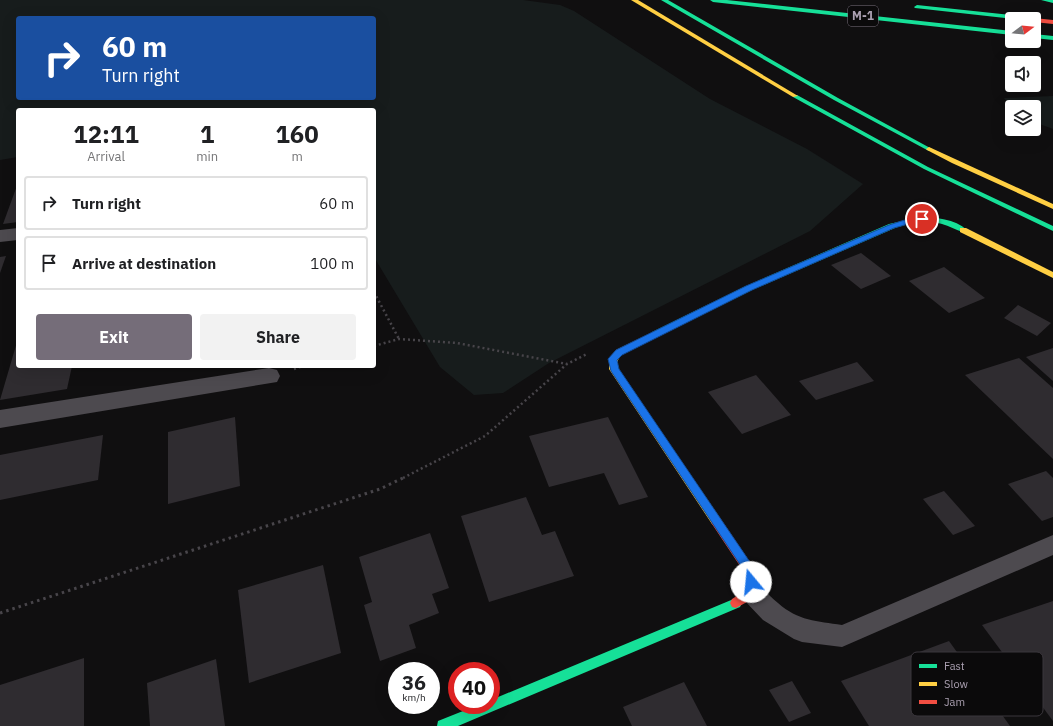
<!DOCTYPE html>
<html lang="en">
<head>
<meta charset="utf-8">
<style>
  :root { --surface:#fff; --page:#f2f2f2; --text:#202124; --muted:#757577; --line:#e0e0e0; --accent:#756d79 }
  body { margin:0; font-family:"IBM Plex Sans",sans-serif; background:var(--page); color:var(--text); height:100vh; display:flex; flex-direction:column; font-size:15px; white-space:nowrap }
  * { box-sizing:border-box; margin:0 }
  p { font-size:13px; color:var(--muted) }
  .icon { flex:none; width:22px; height:22px; fill:none; stroke:currentColor; stroke-width:2; stroke-linecap:round; stroke-linejoin:round }
  .map { position:relative; flex:1; overflow:hidden }
  .drawer { position:absolute; left:16px; top:108px; width:360px; height:260px; display:flex; flex-direction:column; background:var(--surface); border-radius:4px; box-shadow:0 4px 16px #0002 }
  .drawer>* { flex:none }
  .banner { position:absolute; left:16px; top:16px; width:360px; height:84px; border-radius:4px; box-shadow:0 4px 16px #0002; background:#1a4fa0; color:#fff; overflow:hidden }
  .needle { width:26px; rotate:74deg }
  .controls { position:absolute; left:1005px; top:12px; display:grid; gap:8px }
  .controls a { display:grid; place-items:center; width:36px; height:36px; border-radius:4px; background:var(--surface); box-shadow:0 4px 16px #0002; font-size:20px }
  .speed { position:absolute; left:388px; top:662px; display:flex; gap:8px; font-size:20px; font-weight:700; text-align:center }
  .speed>* { display:grid; place-content:center; width:52px; height:52px; border-radius:50%; background:var(--surface); box-shadow:0 4px 16px #0002; line-height:1 }
  .speed small { font-size:10px; font-weight:400 }
  .speed .limit { border:6px solid #d22; background:#fff; color:#111 }
  .pin { position:absolute; display:grid; place-items:center; width:34px; height:34px; color:#fff; margin:-17px; border:2px solid #fff; border-radius:50%; box-shadow:0 1px 4px #0007 }
  .me { position:absolute; width:44px; margin:-22px; rotate:343deg; stroke-linejoin:round; filter:drop-shadow(0 0 3px #0008) }
  .turn { display:flex; align-items:center; gap:14px; height:84px; padding:0 20px; font-size:18px }
  .turn .icon { width:52px; height:52px; stroke-width:2.5 }
  .turn b { display:block; font-size:28px; line-height:34px }
  .eta { display:flex; justify-content:space-evenly; align-items:center; height:68px; text-align:center }
  .eta b { font-size:24px; font-weight:700; line-height:28px }
  .action { display:flex; gap:8px; margin-top:auto; padding:8px 20px }
  .action a { flex:1; height:46px; border-radius:4px; background:var(--accent); color:#fff; font-size:16px; font-weight:700; line-height:46px; text-align:center }
  .action a+a { background:var(--page); color:var(--text) }
  ul { padding:0; list-style:none }
  li { display:flex; align-items:center; gap:12px; height:54px; margin:0 8px 6px; padding:0 12px; border:2px solid var(--line); border-radius:4px }
  li div { flex:1 }
  li b { display:block; font-size:15px }
  li em { font-style:normal }
  .map>svg:first-child { display:block }
  .green { fill:#171c1c; fill-rule:evenodd }
  .building { fill:#2f2c30 }
  .lines { fill:none; stroke-linecap:round; stroke-linejoin:round }
  .path-far1 { stroke:#48454a; stroke-width:2.5; stroke-dasharray:2 3; stroke-linecap:butt }
  .path { stroke:#48454a; stroke-width:3; stroke-dasharray:2.5 4; stroke-linecap:butt }
  .lane { fill:#4d4a4f; fill-rule:evenodd }
  .street { fill:#4d4a4f; fill-rule:evenodd }
  .fast { fill:#16e098; fill-rule:evenodd }
  .slow { fill:#ffcf43; fill-rule:evenodd }
  .jam { fill:#f24e42; fill-rule:evenodd }
  .route { fill:#1a73e8; stroke:#114b97 }
  .labels { text-anchor:middle; stroke-width:4; stroke-linejoin:round; paint-order:stroke }
  .shield { fill:#0b0a0b; stroke:#7b737f; stroke-width:1 }
  .shield-label { font-size:12px; font-weight:bold; fill:#aba0b1 }
  .key { fill:#0b0a0b; stroke:#3b373d; stroke-width:1 }
  .key-label { font-size:11px; fill:#aba0b1 }
</style>
</head>
<body>
<div class="map">
<svg width="1053" height="726" viewBox="0 0 1053 726">
  <rect width="100%" height="100%" fill="#100f10"/>
  <g class="green">
    <path d="M0,0H523L560,5L574,11L710,99L807,149L863,184L810,231L549,363L503,393L474,395L440,367L374,257V110H18V157L0,160ZM18,18H374V98H18Z"/>
    <path d="M1053,96V129L1034,122V107H1012V110L1004,98Z"/>
  </g>
  <g class="building">
    <path d="M18,183V222L3,224Z"/>
    <path d="M861,253L891,276L861,289L831,265Z"/>
    <path d="M6,256L0,273V257Z"/>
    <path d="M944,267L985,298L949,313L909,281Z"/>
    <path d="M1018,305L1051,323L1037,336L1004,318Z"/>
    <path d="M17,342L18,366H72L67,389L0,400Z"/>
    <path d="M1053,348V381L1026,357Z"/>
    <path d="M1019,358L1053,388V459L965,375Z"/>
    <path d="M857,362L874,381L816,400L799,381Z"/>
    <path d="M756,375L791,415L742,434L708,392Z"/>
    <path d="M235,417L240,486L168,504V432Z"/>
    <path d="M608,417L648,497L619,505L604,473L549,487L529,436Z"/>
    <path d="M103,435L98,480L0,500V455Z"/>
    <path d="M1046,471L1053,478V517L1042,521L1008,484Z"/>
    <path d="M944,491L975,526L953,535L923,499Z"/>
    <path d="M526,497L542,535L555,531L574,576L489,602L461,516Z"/>
    <path d="M430,533L449,588L432,594L439,613L409,625L416,648L380,661L364,605L372,602L359,557Z"/>
    <path d="M323,565L341,653L249,683L238,590Z"/>
    <path d="M1053,601V721L982,625Z"/>
    <path d="M949,641L1010,726H869L841,681Z"/>
    <path d="M84,658V726H0V685Z"/>
    <path d="M216,659L225,726H150L147,683Z"/>
    <path d="M792,681L811,713L789,722L769,690Z"/>
    <path d="M684,682L707,726H632L623,707Z"/>
  </g>
  <g class="lines">
    <g class="path-far1">
      <path d="M374,292L399,339"/>
      <path d="M374,346L399,339L457,343L567,364"/>
      <path d="M294,369L303,366"/>
      <path d="M403,478L485,436L567,364L587,354"/>
    </g>
    <path class="path" d="M0,613L380,489L405,477"/>
    <path class="lane" d="M1053,535V555L842,647L802,642L794,639L763,620L744,600L741,593L744,586L752,582C763,587 769,596 778,603C798,621 817,621 842,625Z"/>
    <g class="street">
      <path d="M18,228V240L0,242V230Z"/>
      <path d="M269,368L277,370L280,376L277,382L0,428V410Z"/>
    </g>
    <g class="fast">
      <path d="M661,0H668L838,98L932,149L929,151L927,150L834,100Z"/>
      <path d="M710,0H727L1012,31V35L713,2Z"/>
      <path d="M1041,0H1053V3Z"/>
      <path d="M917,5L1029,17L1032,19H1014L915,8L914,7Z"/>
      <path d="M1034,34L1053,36V40L1034,38Z"/>
      <path d="M793,95H797L928,167L1053,226V231L924,169L793,97Z"/>
      <path d="M920,217C935,217 955,219 967,230L963,232C956,230 949,226 942,224C926,219 910,223 895,228L752,290L658,336L655,337L651,334L652,332L746,286L889,224Z"/>
      <path d="M736,598L740,599L742,603L740,607L458,726H437L438,721L478,705H491V700Z"/>
    </g>
    <g class="slow">
      <path d="M631,0H638L798,96L793,97Z"/>
      <path d="M929,147L1053,204V209L952,163L927,150L926,149Z"/>
      <path d="M960,228H966L1053,272V278L960,232Z"/>
      <path d="M655,331L658,332L659,334L658,336L622,354L618,360V369L720,518L721,521L720,524L716,526L712,524L609,369V359L616,350Z"/>
    </g>
    <g class="jam">
      <path d="M1034,18L1053,20V24L1034,22V19H1032Z"/>
      <path d="M716,516L720,518L756,571L758,593L756,597L736,608L732,607L730,603L732,599L746,590L744,572L712,524L711,521L712,518Z"/>
    </g>
  </g>
  <path class="route" d="M914,217H922L926,219L894,228L752,290L622,355L617,360L619,369L754,568L757,582L755,586L751,588L747,586L745,572L611,371L608,359L616,350L746,286L889,225Z"/>
  <g class="labels">
    <rect class="shield" x="848" y="6" width="30" height="20" rx="3"/>
    <g class="shield-label">
      <text x="863" y="20">М-1</text>
    </g>
  </g>
  <rect x="911" y="652" width="132" height="64" rx="6" class="key"/>
  <rect x="919" y="664" width="18" height="4" fill="#16e098"/>
  <rect x="919" y="682" width="18" height="4" fill="#ffcf43"/>
  <rect x="919" y="700" width="18" height="4" fill="#f24e42"/>
  <g class="key-label">
    <text x="944" y="670">Fast</text>
    <text x="944" y="688">Slow</text>
    <text x="944" y="706">Jam</text>
  </g>
</svg>
<div class="controls">
<a><svg class="needle" viewBox="-14 -14 28 28"><path d="M0-13l5 13h-10z" fill="#e53935"/><path d="M0 13l5-13h-10z" fill="#757577"/></svg></a>
<a><svg class="icon" aria-label="sound" viewBox="0 0 24 24"><path d="M4 9h4l5-4v14l-5-4H4zM17 9q2 3 0 6"/></svg></a>
<a><svg class="icon" aria-label="layers" viewBox="0 0 24 24"><path d="M12 4l9 5-9 5-9-5zM3 14l9 5 9-5"/></svg></a>
</div>
<div class="speed"><div>36<small>km/h</small></div><div class="limit">40</div></div>
<div class="pin" style="left:922px;top:219px;background:#d93025"><svg class="icon" aria-label="arrive" viewBox="0 0 24 24"><path d="M6 21V4h12l-3 4 3 4H6"/></svg></div>
<svg class="me" style="left:751px;top:582px" viewBox="-20 -20 40 40"><circle r="19" fill="#fff"/><path d="M0-13L10 11 0 6-10 11z" fill="#1a73e8"/></svg>
<div class="banner">
<div class="turn"><svg class="icon" aria-label="right" viewBox="0 0 24 24"><path d="M7 20v-9h11M14 6l5 5-5 5"/></svg><div><b>60 m</b>Turn right</div></div>
</div>
<section class="drawer">
<div class="eta">
<div><b>12:11</b><p>Arrival</p></div>
<div><b>1</b><p>min</p></div>
<div><b>160</b><p>m</p></div>
</div>
<ul>
<li><svg class="icon" aria-label="right" viewBox="0 0 24 24"><path d="M7 20v-9h11M14 6l5 5-5 5"/></svg><div><b>Turn right</b></div><em>60 m</em></li>
<li><svg class="icon" aria-label="arrive" viewBox="0 0 24 24"><path d="M6 21V4h12l-3 4 3 4H6"/></svg><div><b>Arrive at destination</b></div><em>100 m</em></li>
</ul>
<div class="action"><a>Exit</a><a>Share</a></div>
</section>
</div>
</body>
</html>
